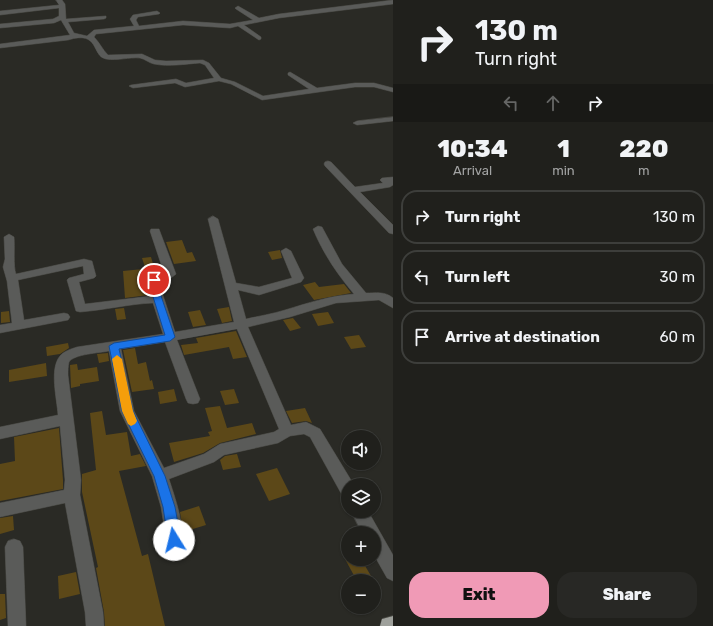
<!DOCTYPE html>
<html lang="en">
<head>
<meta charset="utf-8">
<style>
  :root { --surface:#20201c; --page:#282825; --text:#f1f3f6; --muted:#a2a3a3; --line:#3d3e3b; --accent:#f09ab6 }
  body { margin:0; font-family:Rubik,sans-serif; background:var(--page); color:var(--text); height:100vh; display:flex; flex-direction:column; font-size:15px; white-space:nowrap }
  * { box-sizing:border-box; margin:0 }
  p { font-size:13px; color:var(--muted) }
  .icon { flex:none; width:22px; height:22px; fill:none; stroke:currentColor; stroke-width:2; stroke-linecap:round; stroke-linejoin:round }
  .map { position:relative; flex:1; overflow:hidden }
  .sheet { display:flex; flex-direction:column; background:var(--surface); width:320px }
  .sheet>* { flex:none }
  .hud { background:#20201c; color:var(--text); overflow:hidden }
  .fabs { position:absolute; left:341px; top:430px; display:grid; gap:8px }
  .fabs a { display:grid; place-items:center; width:40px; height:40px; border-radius:50%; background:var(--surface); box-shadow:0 1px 3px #0004,0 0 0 1px var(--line); font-size:20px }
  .pin { position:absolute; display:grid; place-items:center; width:34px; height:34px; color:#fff; margin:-17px; border:2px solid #fff; border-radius:50%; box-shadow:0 1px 4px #0007 }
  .me { position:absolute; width:44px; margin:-22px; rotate:351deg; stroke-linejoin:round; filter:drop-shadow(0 0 3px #0008) }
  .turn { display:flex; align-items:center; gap:14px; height:84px; padding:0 16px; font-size:18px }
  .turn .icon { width:52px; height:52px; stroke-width:2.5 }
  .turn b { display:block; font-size:28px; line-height:34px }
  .lanes { display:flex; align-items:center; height:38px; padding:0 16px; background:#0003; justify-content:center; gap:20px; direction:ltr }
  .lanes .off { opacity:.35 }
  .eta { display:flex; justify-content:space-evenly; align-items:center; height:68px; text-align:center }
  .eta b { font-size:24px; font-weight:800; line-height:28px }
  .primary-button { display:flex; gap:8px; margin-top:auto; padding:8px 16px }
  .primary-button a { flex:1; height:46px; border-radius:16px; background:var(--accent); color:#111; font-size:16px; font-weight:800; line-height:46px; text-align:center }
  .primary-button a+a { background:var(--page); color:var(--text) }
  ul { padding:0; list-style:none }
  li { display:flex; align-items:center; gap:12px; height:54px; margin:0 8px 6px; padding:0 8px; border:2px solid var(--line); border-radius:16px }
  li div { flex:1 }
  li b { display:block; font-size:15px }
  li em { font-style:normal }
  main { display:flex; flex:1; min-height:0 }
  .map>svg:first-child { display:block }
  .building { fill:#5c4818 }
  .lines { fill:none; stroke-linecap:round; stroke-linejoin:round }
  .minor-casing { stroke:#464641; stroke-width:1 }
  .highway-casing { stroke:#464641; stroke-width:1 }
  .minor { fill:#5a5b59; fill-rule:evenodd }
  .highway { fill:#9ea09b; fill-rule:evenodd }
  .route { fill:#1a73e8; stroke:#114b97 }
  .slow { fill:#f59e0b }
</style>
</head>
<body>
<main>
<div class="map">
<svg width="393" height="626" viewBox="0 0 393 626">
  <rect width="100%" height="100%" fill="#2a2a25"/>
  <g class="building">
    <path d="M182,240L187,253L192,252L196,261L174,264L166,242Z"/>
    <path d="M280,250L282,258L272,260L268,252Z"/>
    <path d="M151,257L156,274L150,277L147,282L149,295L125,298L123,271L143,269V268L145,267L142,258Z"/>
    <path d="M315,282L319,287L344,284L351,293L314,300L303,285Z"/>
    <path d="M229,307L232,321L222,323L217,309Z"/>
    <path d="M124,308L126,319L117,320L115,309Z"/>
    <path d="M200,310L206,325L193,327L188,312Z"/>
    <path d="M9,311L10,322L1,323V312Z"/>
    <path d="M328,312L334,323L318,326L312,314Z"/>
    <path d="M293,318L301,328L290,331L283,320Z"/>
    <path d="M236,331L247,357L233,359L229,347L184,355L181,345L198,343L196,338Z"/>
    <path d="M359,335L366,347L351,349L344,337Z"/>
    <path d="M68,343L69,348L60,354L47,356L46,347Z"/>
    <path d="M135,348L138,364L146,362L150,381L152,380L154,389L132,392L123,350Z"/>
    <path d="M108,353L109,361L99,363L97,354Z"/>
    <path d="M46,363L47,376L9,382V370Z"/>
    <path d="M77,364L78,370L97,367L99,381L80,384V386L71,388L70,365Z"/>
    <path d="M174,389L177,401L160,404L158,392Z"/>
    <path d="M234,389L239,403L225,405L220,391Z"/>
    <path d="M220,406L227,428L252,423L256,434L220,443L203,453L174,462L169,443L210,436L208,432L212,431L205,408Z"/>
    <path d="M305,408L312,423L306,421L292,423L286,411Z"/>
    <path d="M102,411L106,435L127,432L131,456L140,454L146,466L119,471L142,556L148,554L165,626H105L104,612L96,568L98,567L82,492V474L96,470L90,413Z"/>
    <path d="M59,428L63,480V489L0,501V464L15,461L14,437Z"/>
    <path d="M237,454L241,467L223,470L220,460L225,456Z"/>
    <path d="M277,468L290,494L269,501L256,474Z"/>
    <path d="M199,506L206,525L183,532L180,512Z"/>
    <path d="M13,516L14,530L0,534V518Z"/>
    <path d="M345,559H361L374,581H357Z"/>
    <path d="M76,572L80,594L59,599L58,576Z"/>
    <path d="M0,594H5L6,618L0,620Z"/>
  </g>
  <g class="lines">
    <g class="minor-casing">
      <g id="minor">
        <path d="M56,0H62L65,4L66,19L106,16V18L104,19L68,22L74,33L87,36L94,30L134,26L130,19L133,15L157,11L160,13L159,14L138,17L136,20L139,26L183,21L230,24L253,20L236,9L235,8L238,6L259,18L279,14L393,0V4L279,18L244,25L261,37V39L259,40L238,26L230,28L183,25L96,34L94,37C100,43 102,49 108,55L142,54L155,60L166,61L203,60L209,63L221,78L235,82L263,96L309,89L288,75V73L290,72L317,88L355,83H374L393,88V92L374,87H355L262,100L231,84L219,81L185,87L175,83L133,88L129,86L131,85L176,79L186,83L214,78L205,65L200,63C185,64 169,67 154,64C149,63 145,59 140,58C129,57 118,61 106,59C91,56 100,30 68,40L0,48V44L70,35L61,20L54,23L0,28V24L53,19L59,16V8L0,15V11L59,5Z"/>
        <path d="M393,117V121L357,125L353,123L357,121Z"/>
        <path d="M328,161L331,162L355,187L383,183L380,180L382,178L393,177V185L390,187L360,192L393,225V234L389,233L325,166L324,164L325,162Z"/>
        <path d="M213,216L218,219L236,283L259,287L292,278L281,251L286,248L291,251L304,278L301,282L259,295L238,290L246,319C259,316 272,314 285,310C308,303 329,296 354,294C337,274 323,253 313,229L318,226L322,227L342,264L366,293C375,293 385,291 393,298V308L379,300L336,303L290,317L248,327L291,425L306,422L320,429L354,485H348V497L342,495L310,437L304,434L290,436L278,443L224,455L214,462L169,479C174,495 187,530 180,545L174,547L168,545L166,539L161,507L152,476L120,411L109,351C100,353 74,354 69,362C68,366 68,371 68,375L81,480L80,495L103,612L104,626H86L85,612L65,503L0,517V503L64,490L65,480L60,426L0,439V427L58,415C57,399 49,369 60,356C64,351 71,349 77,347L163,334L153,303C129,304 105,310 80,312L76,311L67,280L69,278L84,274L83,266L18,280L24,320L64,313L68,314L70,317L68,320L0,333V325L12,323L7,281L3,267L5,259L4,237L9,234L14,237C15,247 13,266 16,274L84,259L92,261L96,276L94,278L79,282L85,304L151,296C145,277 148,280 164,273L150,231L151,229H159L176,274L171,278L159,283L175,332L234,322L208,219ZM237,329L279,429L274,432L220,444L204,454L164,468L134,411L121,349L165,342L186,399L188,403L193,404L198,403L200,399L177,340Z"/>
        <path d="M351,511H368L393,555V581L387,578L374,555V533H362Z"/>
        <path d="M14,539L20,541L23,547L26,626H8L5,547L8,541Z"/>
      </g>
    </g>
    <g class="highway-casing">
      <path id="highway" d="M393,616V626H380L382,619Z"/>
    </g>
    <use href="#minor" class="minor"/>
    <use href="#highway" class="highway"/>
  </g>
  <path class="route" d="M151,278H157L159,280L157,284L175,337L170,341L119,349L133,411L165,476L175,507L181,540L179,544L174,545L170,544L168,540L163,507L154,476L122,411L109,346L114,343L165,335L149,284Z"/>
  <path class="slow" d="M117,355L122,359L133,411L137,421L135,424L131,426L128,424L122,411L112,359Z"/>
</svg>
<div class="fabs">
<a><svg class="icon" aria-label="sound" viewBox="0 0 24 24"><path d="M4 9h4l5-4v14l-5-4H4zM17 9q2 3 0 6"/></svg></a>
<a><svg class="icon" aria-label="layers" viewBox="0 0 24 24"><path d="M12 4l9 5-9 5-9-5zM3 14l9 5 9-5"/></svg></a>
<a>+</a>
<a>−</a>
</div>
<div class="pin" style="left:154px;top:280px;background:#d93025"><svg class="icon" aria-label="arrive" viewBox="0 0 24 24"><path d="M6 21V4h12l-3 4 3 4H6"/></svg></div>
<svg class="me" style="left:174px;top:540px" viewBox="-20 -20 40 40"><circle r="19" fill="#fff"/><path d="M0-13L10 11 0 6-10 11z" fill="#1a73e8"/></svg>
</div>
<section class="sheet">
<div class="hud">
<div class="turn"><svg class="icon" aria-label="right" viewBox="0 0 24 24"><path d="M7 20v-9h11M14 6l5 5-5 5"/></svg><div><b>130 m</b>Turn right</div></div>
<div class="lanes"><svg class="icon off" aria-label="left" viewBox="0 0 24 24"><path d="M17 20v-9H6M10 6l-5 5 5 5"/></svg><svg class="icon off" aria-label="ahead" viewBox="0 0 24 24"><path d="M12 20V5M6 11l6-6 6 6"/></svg><svg class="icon" aria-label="right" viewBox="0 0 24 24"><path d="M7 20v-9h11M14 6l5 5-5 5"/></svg></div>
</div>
<div class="eta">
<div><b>10:34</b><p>Arrival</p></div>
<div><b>1</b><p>min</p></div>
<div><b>220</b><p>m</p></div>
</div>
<ul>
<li><svg class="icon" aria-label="right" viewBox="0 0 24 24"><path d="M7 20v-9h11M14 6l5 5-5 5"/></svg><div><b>Turn right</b></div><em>130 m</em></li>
<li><svg class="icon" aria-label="left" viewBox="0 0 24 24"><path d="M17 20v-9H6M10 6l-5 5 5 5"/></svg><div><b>Turn left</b></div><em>30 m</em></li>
<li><svg class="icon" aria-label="arrive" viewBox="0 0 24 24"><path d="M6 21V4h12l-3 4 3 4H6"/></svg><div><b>Arrive at destination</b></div><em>60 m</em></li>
</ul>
<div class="primary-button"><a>Exit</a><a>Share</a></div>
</section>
</main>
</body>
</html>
